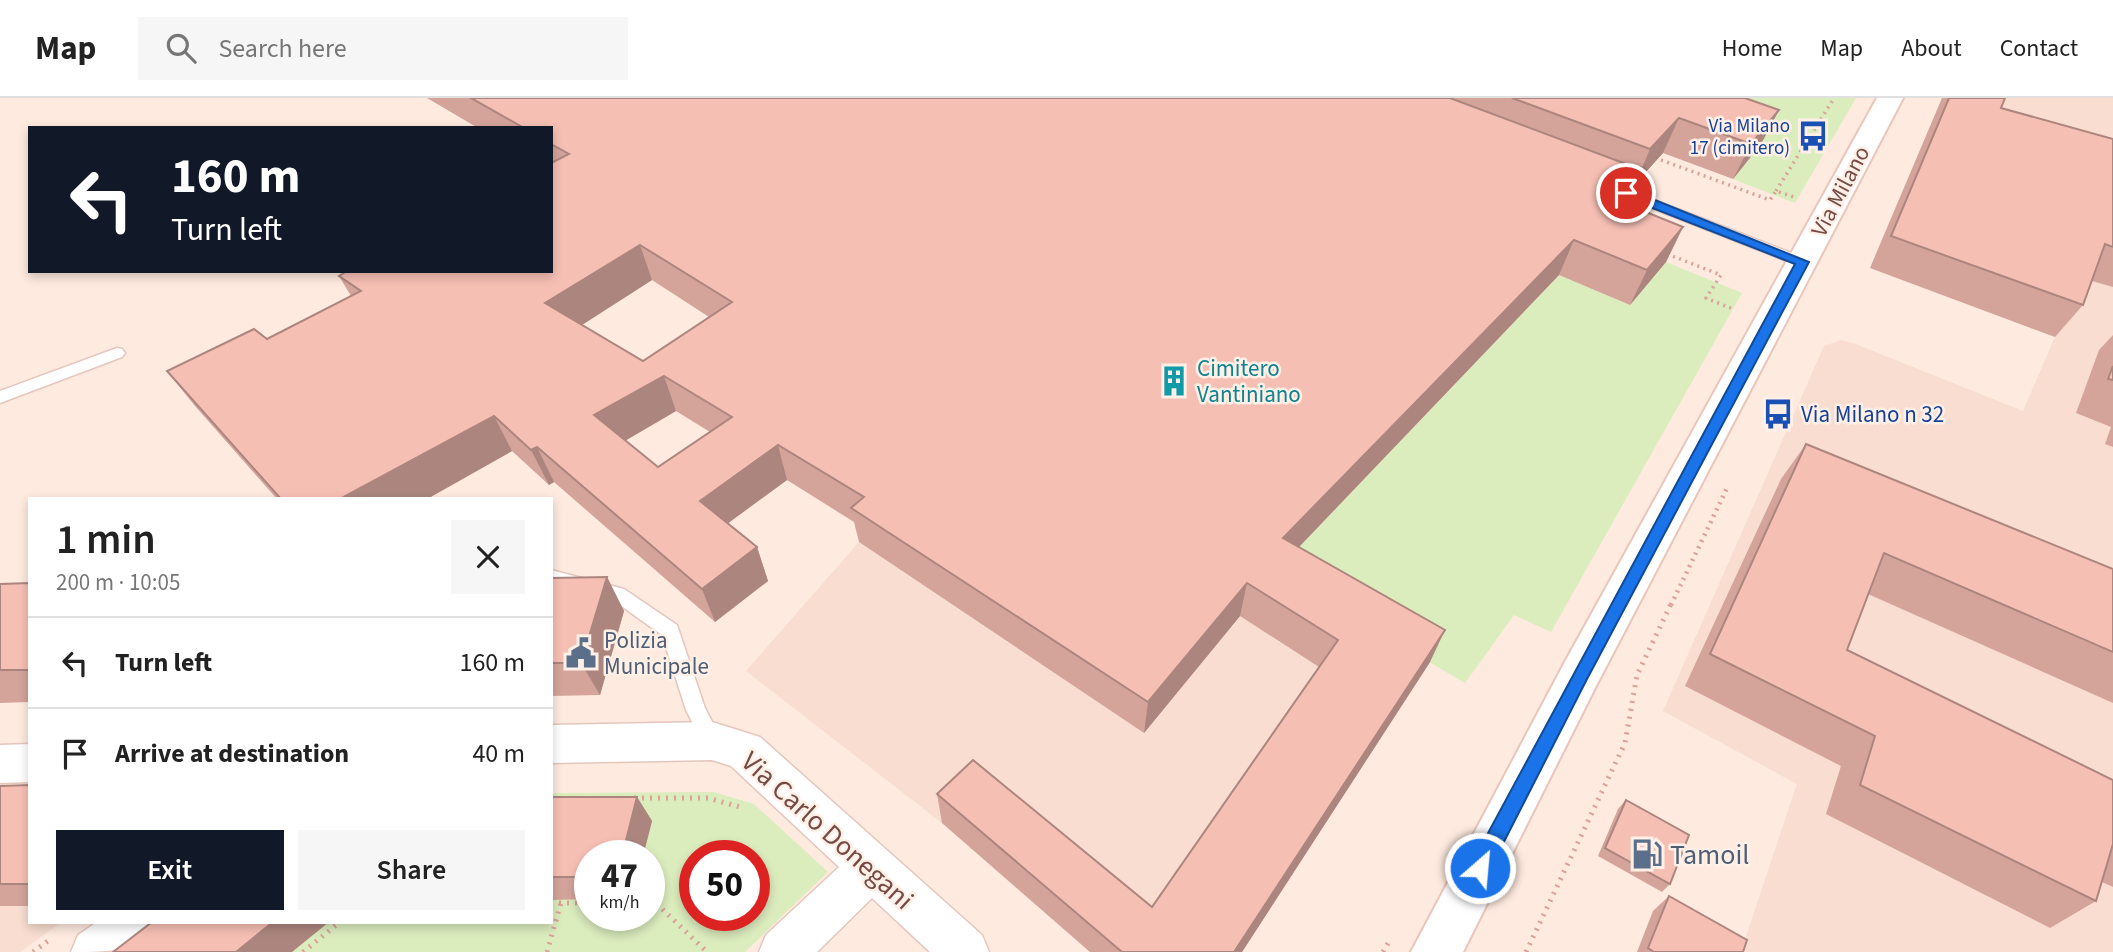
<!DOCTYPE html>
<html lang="en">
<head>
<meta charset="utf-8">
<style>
  :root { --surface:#fff; --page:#f6f6f6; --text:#222; --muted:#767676; --line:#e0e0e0; --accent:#111827 }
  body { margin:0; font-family:"Source Sans 3",sans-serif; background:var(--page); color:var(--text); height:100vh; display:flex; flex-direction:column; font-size:26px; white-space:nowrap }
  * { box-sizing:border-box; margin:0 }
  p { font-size:23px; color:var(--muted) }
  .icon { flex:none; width:38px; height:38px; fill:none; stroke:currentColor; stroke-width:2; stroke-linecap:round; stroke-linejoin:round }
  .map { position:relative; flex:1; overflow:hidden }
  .drawer { position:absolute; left:28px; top:399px; width:525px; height:427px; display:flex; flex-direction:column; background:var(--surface); border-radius:0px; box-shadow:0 4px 10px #0003 }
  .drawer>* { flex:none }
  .top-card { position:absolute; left:28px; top:28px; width:525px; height:147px; border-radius:0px; box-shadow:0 4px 10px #0003; background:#111827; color:#fff; overflow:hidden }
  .speed { position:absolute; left:574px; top:742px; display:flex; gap:14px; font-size:35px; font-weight:700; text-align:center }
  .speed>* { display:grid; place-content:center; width:91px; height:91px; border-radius:50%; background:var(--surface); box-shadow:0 4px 10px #0003; line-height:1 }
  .speed small { font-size:18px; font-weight:400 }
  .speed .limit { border:10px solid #d22; background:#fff; color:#111 }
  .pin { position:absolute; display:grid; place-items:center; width:60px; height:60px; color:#fff; margin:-30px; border:4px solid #fff; border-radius:50%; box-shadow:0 2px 7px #0007 }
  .me { position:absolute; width:77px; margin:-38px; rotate:27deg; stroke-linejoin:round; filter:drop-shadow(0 0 5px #0008) }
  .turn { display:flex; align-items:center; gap:24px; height:147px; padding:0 28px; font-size:32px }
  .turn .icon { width:91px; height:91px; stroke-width:2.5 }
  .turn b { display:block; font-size:49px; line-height:60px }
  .round { display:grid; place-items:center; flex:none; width:74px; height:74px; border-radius:0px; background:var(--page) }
  .headline { display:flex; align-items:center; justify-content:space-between; height:119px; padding:0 28px }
  h1 { font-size:42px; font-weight:600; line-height:52px }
  .primary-button { display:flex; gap:14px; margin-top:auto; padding:14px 28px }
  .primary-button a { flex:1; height:80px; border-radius:0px; background:var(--accent); color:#fff; font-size:28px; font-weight:600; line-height:80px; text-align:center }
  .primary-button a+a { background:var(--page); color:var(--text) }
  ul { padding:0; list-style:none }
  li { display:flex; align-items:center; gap:21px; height:91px; padding:0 28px; border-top:2px solid var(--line) }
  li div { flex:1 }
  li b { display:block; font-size:26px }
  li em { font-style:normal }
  header { display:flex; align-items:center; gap:42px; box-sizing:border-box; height:98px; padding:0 35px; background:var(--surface); border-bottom:2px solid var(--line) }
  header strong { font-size:33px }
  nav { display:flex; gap:38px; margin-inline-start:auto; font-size:24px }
  .search { width:490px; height:63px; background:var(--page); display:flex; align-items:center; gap:18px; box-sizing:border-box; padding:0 24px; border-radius:0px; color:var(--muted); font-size:26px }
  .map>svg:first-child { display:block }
  .residential { fill:#f8ddd0 }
  .green { fill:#dbecbd; fill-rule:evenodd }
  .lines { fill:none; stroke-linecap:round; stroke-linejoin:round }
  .lane-casing { stroke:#e5c6bd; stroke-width:3 }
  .street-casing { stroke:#e5c6bd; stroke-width:3 }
  .secondary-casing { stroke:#eac5ba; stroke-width:4 }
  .path-far2 { stroke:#daa298; stroke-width:3.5; stroke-dasharray:2 4.5; stroke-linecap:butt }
  .path-far1 { stroke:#daa298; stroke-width:4.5; stroke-dasharray:2 5; stroke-linecap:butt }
  .path { stroke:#daa298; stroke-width:5; stroke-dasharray:2 6; stroke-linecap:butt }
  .lane { fill:#fff; fill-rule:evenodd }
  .street { fill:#fff; fill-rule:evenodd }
  .secondary { fill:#fff; fill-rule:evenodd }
  .wall { fill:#d4a49b; fill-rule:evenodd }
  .shaded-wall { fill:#ac867e }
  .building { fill:#f6bfb4; stroke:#ac867e; stroke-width:2; fill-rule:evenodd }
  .route { fill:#1a73e8; stroke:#114b97; stroke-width:2 }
  .labels { text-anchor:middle; stroke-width:5; stroke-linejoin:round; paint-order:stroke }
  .far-transit-label { font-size:19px; fill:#164399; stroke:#fff0e7; text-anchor:end }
  .street-label { font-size:23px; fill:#764b45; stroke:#fff0e7 }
  .culture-label { font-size:23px; fill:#0d838f; stroke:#fff0e7; text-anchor:start }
  .transit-label { font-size:23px; fill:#164399; stroke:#fff0e7; text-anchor:start }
  .service-label { font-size:23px; fill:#4e5e75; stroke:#fff0e7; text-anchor:start }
  .near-street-label { font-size:28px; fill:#764b45; stroke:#fff0e7 }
  .near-service-label { font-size:28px; fill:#4e5e75; stroke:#fff0e7; text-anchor:start }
</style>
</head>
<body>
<header>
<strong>Map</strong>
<div class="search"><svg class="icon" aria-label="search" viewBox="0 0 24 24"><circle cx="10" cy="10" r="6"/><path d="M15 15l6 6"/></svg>Search here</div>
<nav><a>Home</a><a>Map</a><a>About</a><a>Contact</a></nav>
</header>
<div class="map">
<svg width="2113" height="854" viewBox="0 0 2113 854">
  <rect width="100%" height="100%" fill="#feeadf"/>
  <g class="residential">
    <path d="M1942,0H2113V854H1741L1797,686L1663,613L1824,248L1841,242L1853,245L2023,313L2055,239L1870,170Z"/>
    <path d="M859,444L1144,635L1275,474L1430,564L1242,854H1090L942,725L746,573Z"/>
    <path d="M0,712H30V824H62L20,854H0Z"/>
  </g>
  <g class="green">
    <path d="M1721,0H1856L1795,105L1733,81L1761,46Z"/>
    <path d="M1666,164L1742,195L1551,534L1514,517L1465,585L1275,474L1559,177L1630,207Z"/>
    <path d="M713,694L754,706L828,774L745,854H147L187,824H551V695ZM590,758H649V817H590ZM695,758H754V817H695Z"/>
  </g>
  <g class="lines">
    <g class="lane-casing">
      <g id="lane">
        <path d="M1626,91L1807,161L1809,164L1802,168L1797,167L1621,98L1619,95Z"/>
        <path d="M117,250L122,251L125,255L122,259L0,305V293Z"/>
        <path d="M551,472L624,491L677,527L705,610L722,643L719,649L712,652L705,649L686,612L662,537L613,502L551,486Z"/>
      </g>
    </g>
    <g class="street-casing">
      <g id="street">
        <path d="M712,624L760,639L982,837L989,854H930L872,800L817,854H759L766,837L839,769L731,668L712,662L551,665V627Z"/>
        <path d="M30,646V684L0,685V647Z"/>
        <path d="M97,824H162C145,854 108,854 71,854L78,837Z"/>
      </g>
    </g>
    <g class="secondary-casing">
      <path id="secondary" d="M1877,0H1903L1596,588L1463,854H1411L1566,562Z"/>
    </g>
    <g class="path-far2">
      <path d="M1661,62L1770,102L1776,93L1797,100"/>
      <path d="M1776,93L1834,0"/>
      <path d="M1667,156L1721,177L1706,200L1733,211"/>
    </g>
    <path class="path-far1" d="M1671,507L1728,388"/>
    <g class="path">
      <path d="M634,700H708L740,709"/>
      <path d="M551,805H590"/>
      <path d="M649,805H656L707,854"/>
      <path d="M33,854L52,840"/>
      <path d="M303,854L340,824"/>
      <path d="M547,854L561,805"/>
      <path d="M1383,854L1391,840"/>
      <path d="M1526,854L1625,645L1637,577L1671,506"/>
    </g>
    <use href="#lane" class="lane"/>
    <use href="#street" class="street"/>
    <use href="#secondary" class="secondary"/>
  </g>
  <g class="wall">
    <path d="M427,0H1745L1779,12L1761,46L1733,81L1663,55L1635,86L1627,83L1618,103L1683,129L1666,164L1630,207L1559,177L1299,449L1430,564L1242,854H1090L942,725L937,696L1152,809L1319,569L1240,518L1144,635L859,444L854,424L787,382L728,425L757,449L768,483L715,524L554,384L549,387L512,353L427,401H277L195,308L167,273L267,241L351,198L339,178L551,173V30H478ZM652,182L709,219L643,263L582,227ZM676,313L710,334L658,369L625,343Z"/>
    <path d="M1942,0H2005L2001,10L2113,41V189L2092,183L2083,207L2055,239L1870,170Z"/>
    <path d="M2113,237V349L2105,346L2111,329L2076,315L2099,252Z"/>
    <path d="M1806,346L2113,471V605L1868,496L1847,552L2113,682V789L2102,784L2096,803L2050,830L1826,716L1841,668L1685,588L1781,381Z"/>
    <path d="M607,479L624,513L600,597L551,598V480Z"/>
    <path d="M30,485V604L0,605V486Z"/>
    <path d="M30,687V808H0V688Z"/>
    <path d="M551,699H637L652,723L643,758H590V801L551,802Z"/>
    <path d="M1626,702L1670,786L1662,794L1598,758L1618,711Z"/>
    <path d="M1669,798L1743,854H1637L1653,813Z"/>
  </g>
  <g class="shaded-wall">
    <path d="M1779,12L1761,46L1733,81L1751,46Z"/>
    <path d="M1679,20L1663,55L1635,86L1650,51Z"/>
    <path d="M1634,69L1618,104L1606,98Z"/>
    <path d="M1683,129L1666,164L1630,207L1647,172Z"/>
    <path d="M1574,142L1559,177L1275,474L1283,440Z"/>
    <path d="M640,147L652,182L560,241L545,205Z"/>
    <path d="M664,278L676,313L609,352L594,317Z"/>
    <path d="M494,318L512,353L427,401H340Z"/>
    <path d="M778,347L787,382L712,437L700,403Z"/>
    <path d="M537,349L554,384L549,387L531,352Z"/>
    <path d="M757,449L768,483L715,524L702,491Z"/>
    <path d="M607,479L624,513L600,597L581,565Z"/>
    <path d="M1247,485L1240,518L1144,635L1148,604Z"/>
    <path d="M1445,532L1430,564L1242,854H1234Z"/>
    <path d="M637,699L652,723L643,758H622Z"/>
    <path d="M273,824H329L292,854H236Z"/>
  </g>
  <g class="building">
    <path d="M471,0H1450L1634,69L1606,98L1683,129L1647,172L1574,142L1283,440L1445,532L1234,854H1122L937,696L973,662L1152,809L1338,542L1247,485L1148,604L851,410L864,399L778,347L700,403L757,449L702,491L537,349L531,352L494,318L340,401H281L167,273L254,231L267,241L361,193L339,178L347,173H551V65L569,56L551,46V30H524ZM640,147L732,204L643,263L545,205ZM664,278L732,319L658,369L594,317Z"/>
    <path d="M1512,0H1745L1779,12L1751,46L1679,20L1650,51Z"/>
    <path d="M1949,0H2005L2001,10L2113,41V149L2105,146L2083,207L1891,138Z"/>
    <path d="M2113,268V282L2108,281Z"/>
    <path d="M1806,346L2113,471V554L1884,455L1847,552L2113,682V746L2096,803L1860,687L1875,638L1710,556Z"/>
    <path d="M607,479L581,565H551V480Z"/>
    <path d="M30,485V572H0V486Z"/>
    <path d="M30,687V786H0V688Z"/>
    <path d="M551,699H637L622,758H590V779H551Z"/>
    <path d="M1626,702L1689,737L1670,786L1605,750Z"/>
    <path d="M1669,798L1747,842L1743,854H1654L1648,850Z"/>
    <path d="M152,824H273L236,854H113Z"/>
  </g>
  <path class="route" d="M1622,92H1630L1809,164L1587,581L1487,777L1480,780L1473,777L1470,770L1473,763L1795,166L1622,98Z"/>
  <defs>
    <g id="bus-bare" transform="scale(2.415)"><path d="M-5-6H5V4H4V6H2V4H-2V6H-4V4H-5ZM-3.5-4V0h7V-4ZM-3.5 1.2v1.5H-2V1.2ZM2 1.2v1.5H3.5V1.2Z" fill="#1a4fb4" stroke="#fff0e7" stroke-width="2.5" paint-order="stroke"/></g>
    <g id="building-bare" transform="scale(2.415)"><path d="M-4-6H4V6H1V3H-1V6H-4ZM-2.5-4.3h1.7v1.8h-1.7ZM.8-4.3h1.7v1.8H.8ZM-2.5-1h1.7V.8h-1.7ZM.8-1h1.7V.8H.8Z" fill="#0f9aa8" stroke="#fff0e7" stroke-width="2.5" paint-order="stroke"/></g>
    <g id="civic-bare" transform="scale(2.415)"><path d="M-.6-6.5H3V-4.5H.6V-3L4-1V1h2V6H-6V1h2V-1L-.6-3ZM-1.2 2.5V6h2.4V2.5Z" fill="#5c6f8a" stroke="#fff0e7" stroke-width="2.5" paint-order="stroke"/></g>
    <g id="fuel-bare" transform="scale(2.415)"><path d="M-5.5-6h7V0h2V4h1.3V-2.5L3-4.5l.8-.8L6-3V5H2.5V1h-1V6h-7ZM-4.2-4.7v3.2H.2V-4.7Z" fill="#5c6f8a" stroke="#fff0e7" stroke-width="2.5" paint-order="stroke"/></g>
  </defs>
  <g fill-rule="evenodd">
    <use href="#bus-bare" x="1813" y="38"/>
    <use href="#building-bare" x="1174" y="283"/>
    <use href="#bus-bare" x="1778" y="316"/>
    <use href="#civic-bare" x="581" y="555"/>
    <use href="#fuel-bare" x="1647" y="756"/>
  </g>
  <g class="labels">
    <g class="far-transit-label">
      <text x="1790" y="34">Via Milano<tspan x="1790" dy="22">17 (cimitero)</tspan></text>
    </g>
    <g class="street-label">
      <text transform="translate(1840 93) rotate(-62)" y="8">Via Milano</text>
    </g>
    <g class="culture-label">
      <text x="1197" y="278">Cimitero<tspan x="1197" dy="26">Vantiniano</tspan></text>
    </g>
    <g class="transit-label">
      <text x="1801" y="324">Via Milano n 32</text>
    </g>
    <g class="service-label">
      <text x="604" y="550">Polizia<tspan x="604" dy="26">Municipale</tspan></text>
    </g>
    <g class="near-street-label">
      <text transform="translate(828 732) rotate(42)" y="10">Via Carlo Donegani</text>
    </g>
    <g class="near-service-label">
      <text x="1670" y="766">Tamoil</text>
    </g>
  </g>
</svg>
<div class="speed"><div>47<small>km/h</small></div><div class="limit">50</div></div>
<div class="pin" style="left:1626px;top:95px;background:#d93025"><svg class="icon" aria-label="arrive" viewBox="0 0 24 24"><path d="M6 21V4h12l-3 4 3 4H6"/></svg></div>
<svg class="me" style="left:1480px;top:770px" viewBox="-20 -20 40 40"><circle r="17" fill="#1a73e8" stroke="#fff" stroke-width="3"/><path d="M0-11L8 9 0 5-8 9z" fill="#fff"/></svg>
<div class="top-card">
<div class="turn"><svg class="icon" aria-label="left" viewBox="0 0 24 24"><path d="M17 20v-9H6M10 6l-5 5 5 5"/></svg><div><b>160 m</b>Turn left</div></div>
</div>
<section class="drawer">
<div class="headline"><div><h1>1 min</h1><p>200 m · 10:05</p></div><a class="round"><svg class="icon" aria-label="close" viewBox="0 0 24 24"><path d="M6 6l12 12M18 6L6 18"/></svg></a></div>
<ul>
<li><svg class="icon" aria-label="left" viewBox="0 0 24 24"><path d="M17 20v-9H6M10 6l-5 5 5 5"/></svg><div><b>Turn left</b></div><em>160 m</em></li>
<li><svg class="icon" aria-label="arrive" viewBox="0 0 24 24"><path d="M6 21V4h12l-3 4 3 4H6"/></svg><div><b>Arrive at destination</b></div><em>40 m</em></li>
</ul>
<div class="primary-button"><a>Exit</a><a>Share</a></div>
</section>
</div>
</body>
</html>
